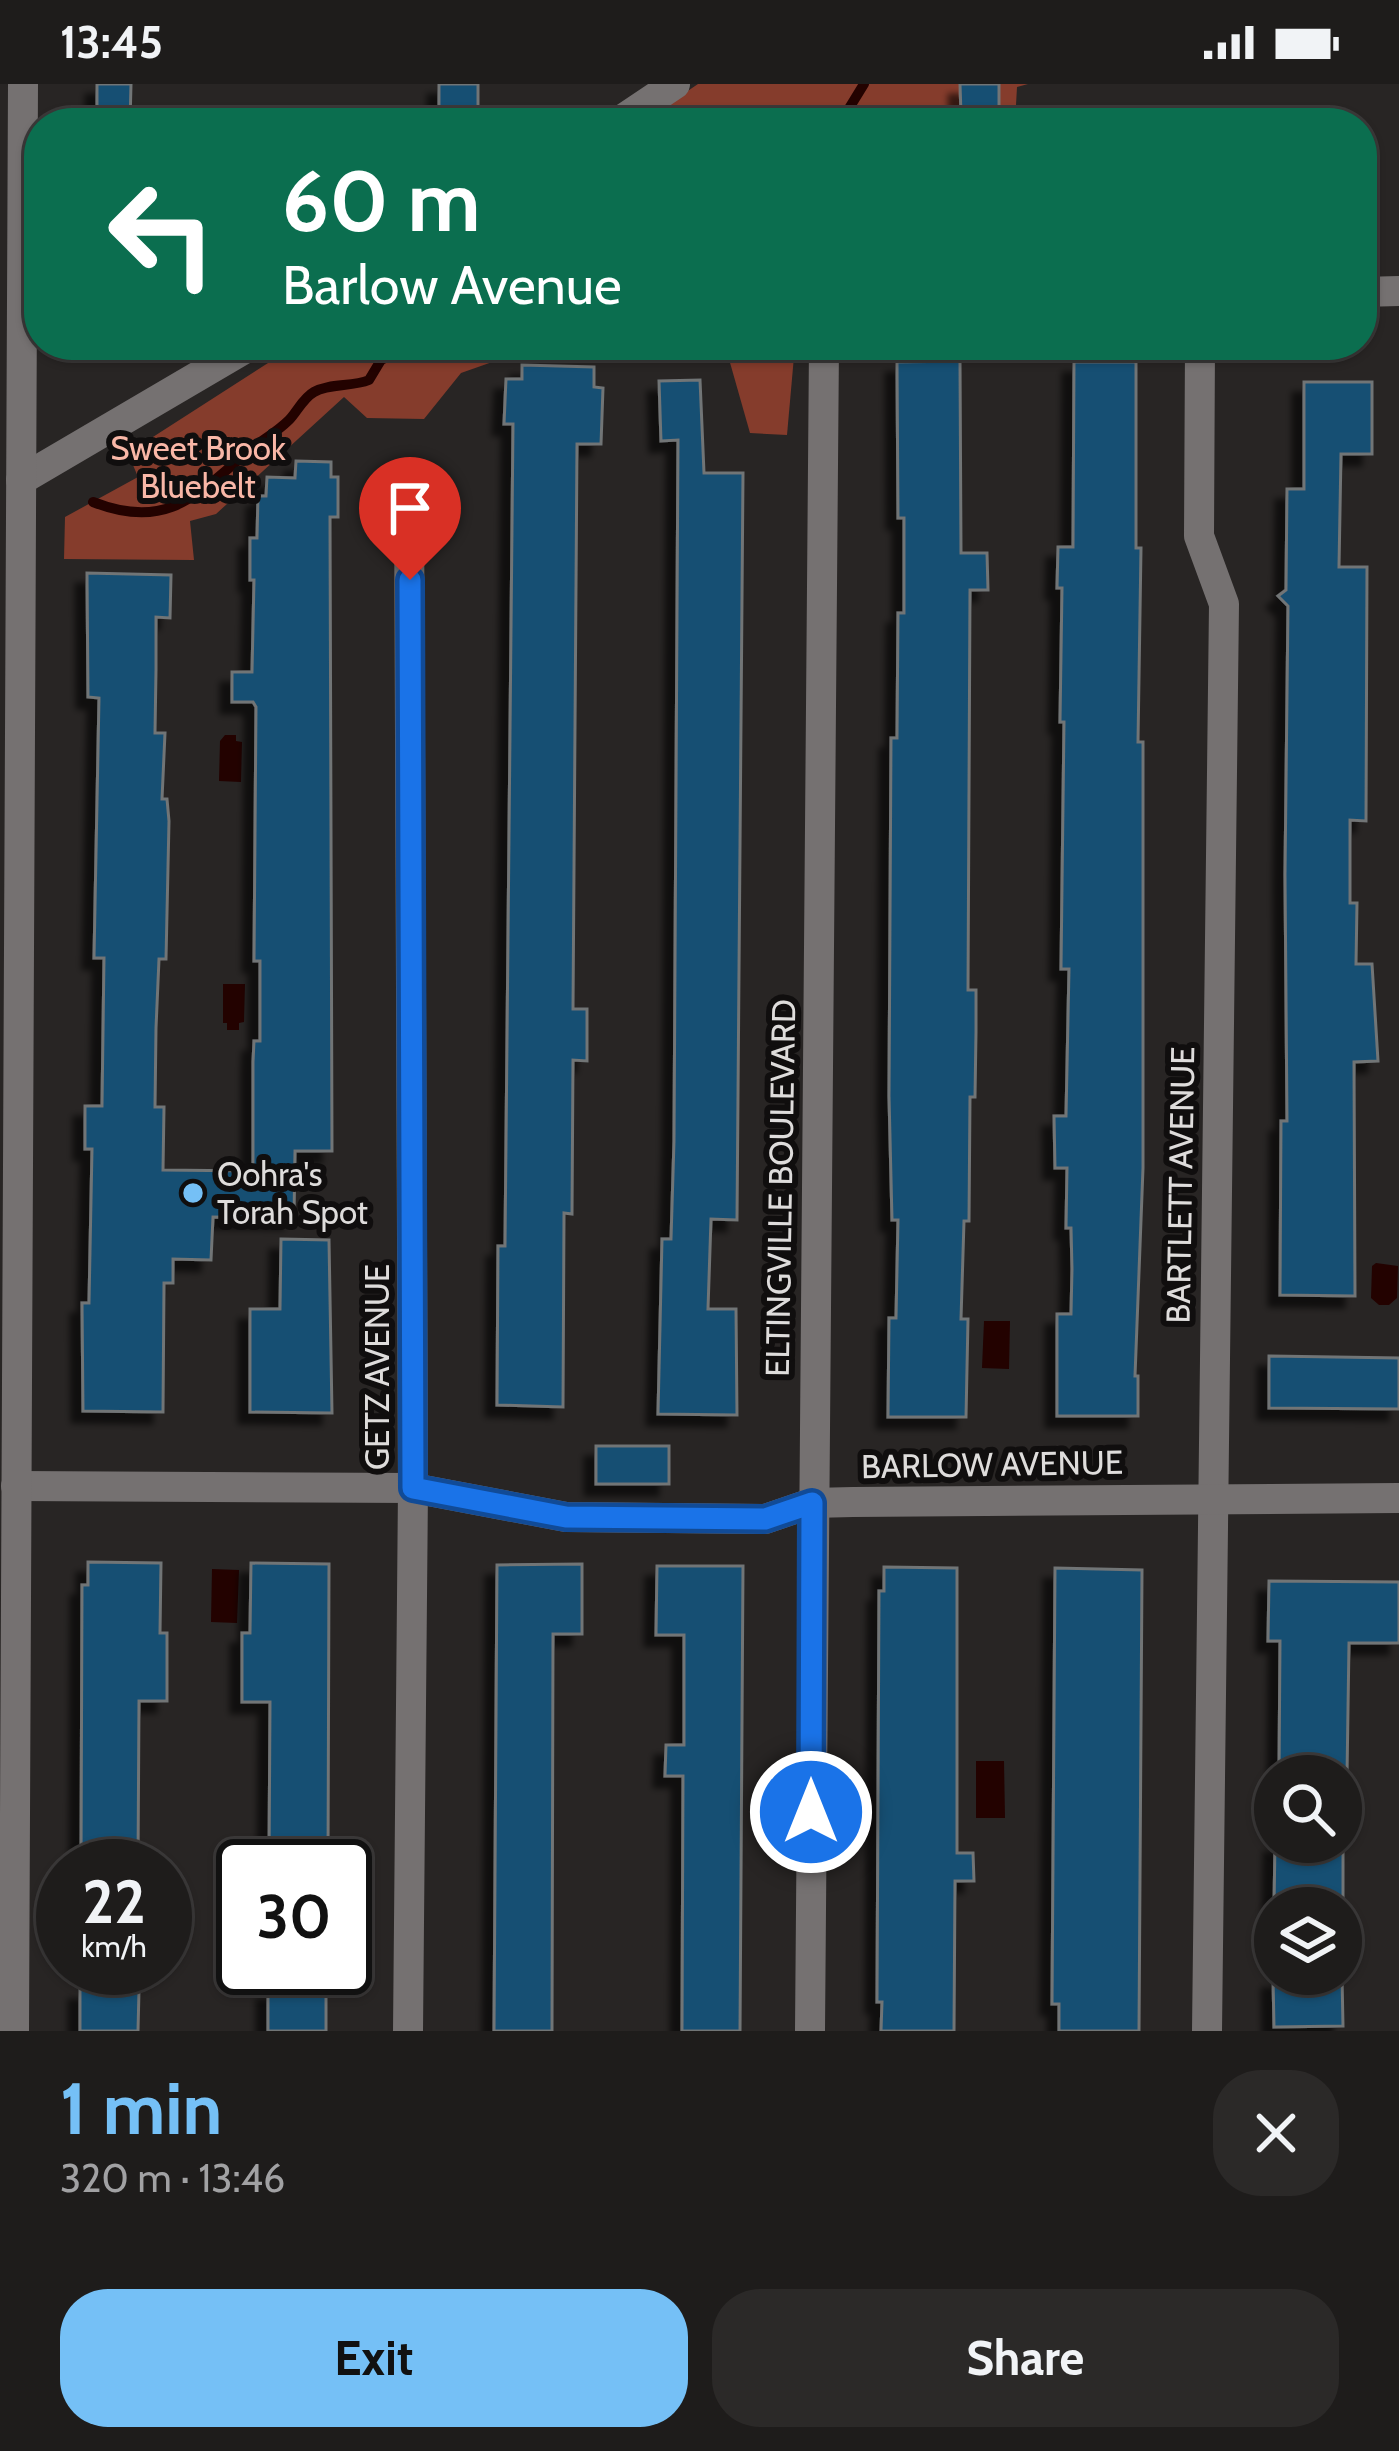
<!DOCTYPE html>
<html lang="en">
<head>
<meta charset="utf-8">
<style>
  :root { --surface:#1e1c1b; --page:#2b2928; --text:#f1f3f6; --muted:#a1a1a3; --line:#3c3a3a; --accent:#75c0f6 }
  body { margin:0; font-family:Cabin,sans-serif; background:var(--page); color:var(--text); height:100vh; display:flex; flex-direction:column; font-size:45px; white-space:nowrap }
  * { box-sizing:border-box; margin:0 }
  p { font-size:39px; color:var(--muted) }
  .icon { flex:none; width:66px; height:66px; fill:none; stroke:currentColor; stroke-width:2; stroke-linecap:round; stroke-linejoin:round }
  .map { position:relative; height:1947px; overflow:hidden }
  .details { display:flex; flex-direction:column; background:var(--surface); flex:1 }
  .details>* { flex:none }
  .top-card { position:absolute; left:24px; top:24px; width:1353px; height:252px; border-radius:48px; box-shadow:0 3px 9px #0004,0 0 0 3px var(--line); background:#0b6e4f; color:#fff; overflow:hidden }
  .controls { position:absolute; left:1254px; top:1671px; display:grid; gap:24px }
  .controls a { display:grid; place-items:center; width:108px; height:108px; border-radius:50%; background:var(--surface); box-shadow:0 3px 9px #0004,0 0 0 3px var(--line); font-size:60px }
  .speed { position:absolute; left:36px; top:1755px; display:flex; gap:24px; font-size:60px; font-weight:700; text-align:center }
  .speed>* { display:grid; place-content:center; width:156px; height:156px; border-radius:50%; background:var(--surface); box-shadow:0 3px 9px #0004,0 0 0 3px var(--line); line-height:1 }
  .speed small { font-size:30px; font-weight:400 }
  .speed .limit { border:6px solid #111; border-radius:18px; background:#fff; color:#111 }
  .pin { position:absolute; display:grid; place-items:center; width:102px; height:102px; color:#fff; margin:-123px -51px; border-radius:50% 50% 50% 0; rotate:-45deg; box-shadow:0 0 12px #0007 }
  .pin .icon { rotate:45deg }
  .me { position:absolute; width:132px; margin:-66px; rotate:0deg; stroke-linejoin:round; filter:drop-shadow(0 0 9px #0008) }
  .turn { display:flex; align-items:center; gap:42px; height:252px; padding:0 60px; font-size:54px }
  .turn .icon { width:156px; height:156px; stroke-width:2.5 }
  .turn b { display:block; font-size:84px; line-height:102px }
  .round { display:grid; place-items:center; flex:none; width:126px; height:126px; border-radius:48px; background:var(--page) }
  .head { display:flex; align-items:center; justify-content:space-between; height:204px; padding:0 60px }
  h1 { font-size:72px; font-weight:800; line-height:90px; color:var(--accent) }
  .primary-button { display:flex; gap:24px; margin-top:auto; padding:24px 60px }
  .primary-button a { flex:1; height:138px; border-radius:48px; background:var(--accent); color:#111; font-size:48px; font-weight:800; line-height:138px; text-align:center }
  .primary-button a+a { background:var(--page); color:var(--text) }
  .status { display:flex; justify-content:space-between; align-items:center; height:84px; padding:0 60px; background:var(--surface); direction:ltr }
  .status svg { height:33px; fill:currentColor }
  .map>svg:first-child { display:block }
  .forest { fill:#853c2c }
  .water { fill:#230200 }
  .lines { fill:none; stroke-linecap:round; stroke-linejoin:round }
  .stream { stroke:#230200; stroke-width:10 }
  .building { fill:#164f73; stroke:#717476; stroke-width:3; filter:url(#shadow) }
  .street { stroke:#757171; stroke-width:30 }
  .route-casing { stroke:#114b97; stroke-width:30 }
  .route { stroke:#1a73e8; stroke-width:21 }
  .poi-dot { fill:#75c0f6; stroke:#100e0e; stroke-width:4.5 }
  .labels { text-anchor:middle; stroke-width:12; stroke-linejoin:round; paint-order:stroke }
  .park-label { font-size:33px; fill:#f9b7a7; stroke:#100e0e }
  .poi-label { font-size:33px; fill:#dedcdb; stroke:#100e0e; text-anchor:start }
  .street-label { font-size:33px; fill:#dedcdb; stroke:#100e0e }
</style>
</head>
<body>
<div class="status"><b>13:45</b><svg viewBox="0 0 49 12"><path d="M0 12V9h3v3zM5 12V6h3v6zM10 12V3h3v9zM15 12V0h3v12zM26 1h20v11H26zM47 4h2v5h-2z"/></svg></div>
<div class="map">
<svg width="1399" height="1947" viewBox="0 0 1399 1947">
  <defs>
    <filter id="shadow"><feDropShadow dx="-11" dy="11" stdDeviation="3" flood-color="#0009"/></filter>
  </defs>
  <rect width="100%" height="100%" fill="#282524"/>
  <g class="forest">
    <path d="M698,0H1028L1017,3L1015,39H640Z"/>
    <path d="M296,261H540L461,289L424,335L367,334L344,313L216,430L190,437L194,476L64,475L65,433L138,393L128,369Z"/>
    <path d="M725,261H795L787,351L750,349Z"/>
  </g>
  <g class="water">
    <path d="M225,651H236V657L242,658L241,698L219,697L220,657Z"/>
    <path d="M223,900H245L244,938L239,939V946H227V939H223Z"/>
    <path d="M1376,1179L1398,1182L1397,1214L1389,1221H1379L1371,1214L1372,1182Z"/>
    <path d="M984,1237H1010L1009,1285L982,1284Z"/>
    <path d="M212,1485L239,1486L237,1539L211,1538Z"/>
    <path d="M976,1677H1004L1005,1734H976Z"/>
  </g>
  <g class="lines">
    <g class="stream">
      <path d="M840,39L864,0"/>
      <path d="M93,418C164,446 194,414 244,371C258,358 275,350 289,336C297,328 303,314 314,308C330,299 352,303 369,296L381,276L409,261"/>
    </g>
  </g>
  <g class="building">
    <path d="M97,0H131L130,39H97Z"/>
    <rect x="439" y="0" width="39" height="27"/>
    <path d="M960,0H999V29L961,30Z"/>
    <path d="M960,277L961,469H987L988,506H970L968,906H976V948L975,1013H970L969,1137H964L961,1235H968L966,1333H888L889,1234H896L898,1136H892L889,1012L891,654H897L898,529H904V434H898L897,278Z"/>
    <path d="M1074,278H1136V464H1141L1138,658H1143V1084L1135,1292H1138V1332H1057V1230H1071L1072,1185L1071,1144H1066L1067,1084H1055L1054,1032H1066L1069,885H1061L1064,638H1060L1062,504H1057L1058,463H1073Z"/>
    <path d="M522,281L594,283V303L603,304L601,360H577L573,925H587V977L573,976L572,1130L564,1129L563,1323L497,1321L498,1162H505L513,340H504L506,295H522Z"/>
    <path d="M700,296L704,389H743L737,1136L711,1135L708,1225H736L737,1331L658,1330L662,1155H671L674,1057L678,356L661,357L659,297Z"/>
    <path d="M1304,298H1372V370H1341L1339,483H1367L1366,737L1350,736V819H1357L1356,880H1372L1378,977L1354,978L1355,1212L1280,1211L1281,1037H1287L1285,791L1288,522L1278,512L1286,506L1287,405H1304Z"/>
    <path d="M296,377L331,378V393H338V433H330L332,1067H295L294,1134L213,1133L211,1176L173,1175V1199H164L163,1328L83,1327L82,1219H89L92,1065H85V1022H102L104,874H94L99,614L88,613L87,489L171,491L170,534L156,533V586L155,649H165L162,715H167L169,737L166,875H159L156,944L155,1023H164L163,1086L253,1087V978L254,957H260V877H254L256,623L253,618H232V588H252L254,496H250V454H257L258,412H266L267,393L295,394Z"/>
    <path d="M281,1155L329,1156L332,1329L250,1328V1225H280Z"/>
    <path d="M1269,1272L1399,1274V1325L1269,1324Z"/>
    <rect x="596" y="1362" width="73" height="38"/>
    <path d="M88,1478L161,1479L160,1549H167V1617H139L138,1782H81L82,1501H88Z"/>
    <path d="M251,1479L329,1480L328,1782H269L270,1618H242V1549H250Z"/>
    <path d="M582,1480V1550H553L552,1947H494L497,1481Z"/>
    <path d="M657,1482H743L740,1947H682L683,1692H665L666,1661H684V1551H656Z"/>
    <path d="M884,1483L957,1484V1769H973L974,1797H955L954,1947H881L882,1918H877L879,1507H884Z"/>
    <path d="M1055,1484L1142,1486L1139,1947H1059V1920H1052Z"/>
    <path d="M1269,1497L1399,1498V1559H1349L1347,1692H1279L1280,1557H1268Z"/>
    <path d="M1275,1758H1343V1824H1274Z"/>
    <path d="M1342,1893L1343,1942L1274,1943L1273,1894Z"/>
    <path d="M80,1905L139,1906L138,1947H80Z"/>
    <rect x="268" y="1905" width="58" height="42"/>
  </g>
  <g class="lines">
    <g class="street">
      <path d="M402,39V37"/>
      <path d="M617,39L675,0"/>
      <path d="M1362,208L1399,207"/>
      <path d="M1200,261L1199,452L1224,520L1207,1947"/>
      <path d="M21,396L251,261"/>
      <path d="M16,1402L413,1404L566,1433L765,1435L812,1419L853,1418L1399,1414"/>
      <path d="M14,1947L23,0"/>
      <path d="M408,1947L413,1404L409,403"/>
      <path d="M810,1947L824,261"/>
    </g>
  </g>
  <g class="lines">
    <g class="route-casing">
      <path id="route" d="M410,496L413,1404L566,1433L765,1435L812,1419L811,1728"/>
    </g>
    <use href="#route" class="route"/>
  </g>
  <circle class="poi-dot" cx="193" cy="1109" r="12"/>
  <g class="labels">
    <g class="park-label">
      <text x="198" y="376">Sweet Brook<tspan x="198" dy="38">Bluebelt</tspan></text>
    </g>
    <g class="poi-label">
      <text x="217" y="1102">Oohra's<tspan x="217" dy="38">Torah Spot</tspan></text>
    </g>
    <g class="street-label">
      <text transform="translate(1180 1101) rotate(-89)" y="12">BARTLETT AVENUE</text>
      <text transform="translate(780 1104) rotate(-89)" y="12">ELTINGVILLE BOULEVARD</text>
      <text transform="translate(377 1283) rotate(-90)" y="12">GETZ AVENUE</text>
      <text transform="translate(992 1380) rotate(-1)" y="12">BARLOW AVENUE</text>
    </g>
  </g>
</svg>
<div class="controls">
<a><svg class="icon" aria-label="search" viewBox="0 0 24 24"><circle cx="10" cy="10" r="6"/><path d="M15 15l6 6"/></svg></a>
<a><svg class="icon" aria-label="layers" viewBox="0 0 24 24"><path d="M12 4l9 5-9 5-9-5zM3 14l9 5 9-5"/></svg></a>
</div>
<div class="speed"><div>22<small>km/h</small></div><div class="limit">30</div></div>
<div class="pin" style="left:410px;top:496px;background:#d93025"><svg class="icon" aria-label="arrive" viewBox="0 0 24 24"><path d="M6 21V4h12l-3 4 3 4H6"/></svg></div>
<svg class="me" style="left:811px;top:1728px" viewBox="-20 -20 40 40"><circle r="17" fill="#1a73e8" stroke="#fff" stroke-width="3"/><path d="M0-11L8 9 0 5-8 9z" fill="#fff"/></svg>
<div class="top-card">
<div class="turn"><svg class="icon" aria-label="left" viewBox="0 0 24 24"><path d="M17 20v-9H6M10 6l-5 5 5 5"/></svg><div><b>60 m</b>Barlow Avenue</div></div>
</div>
</div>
<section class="details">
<div class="head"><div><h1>1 min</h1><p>320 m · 13:46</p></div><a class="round"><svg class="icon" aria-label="close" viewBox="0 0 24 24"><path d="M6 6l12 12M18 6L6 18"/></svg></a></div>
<div class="primary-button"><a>Exit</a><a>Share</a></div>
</section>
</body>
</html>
